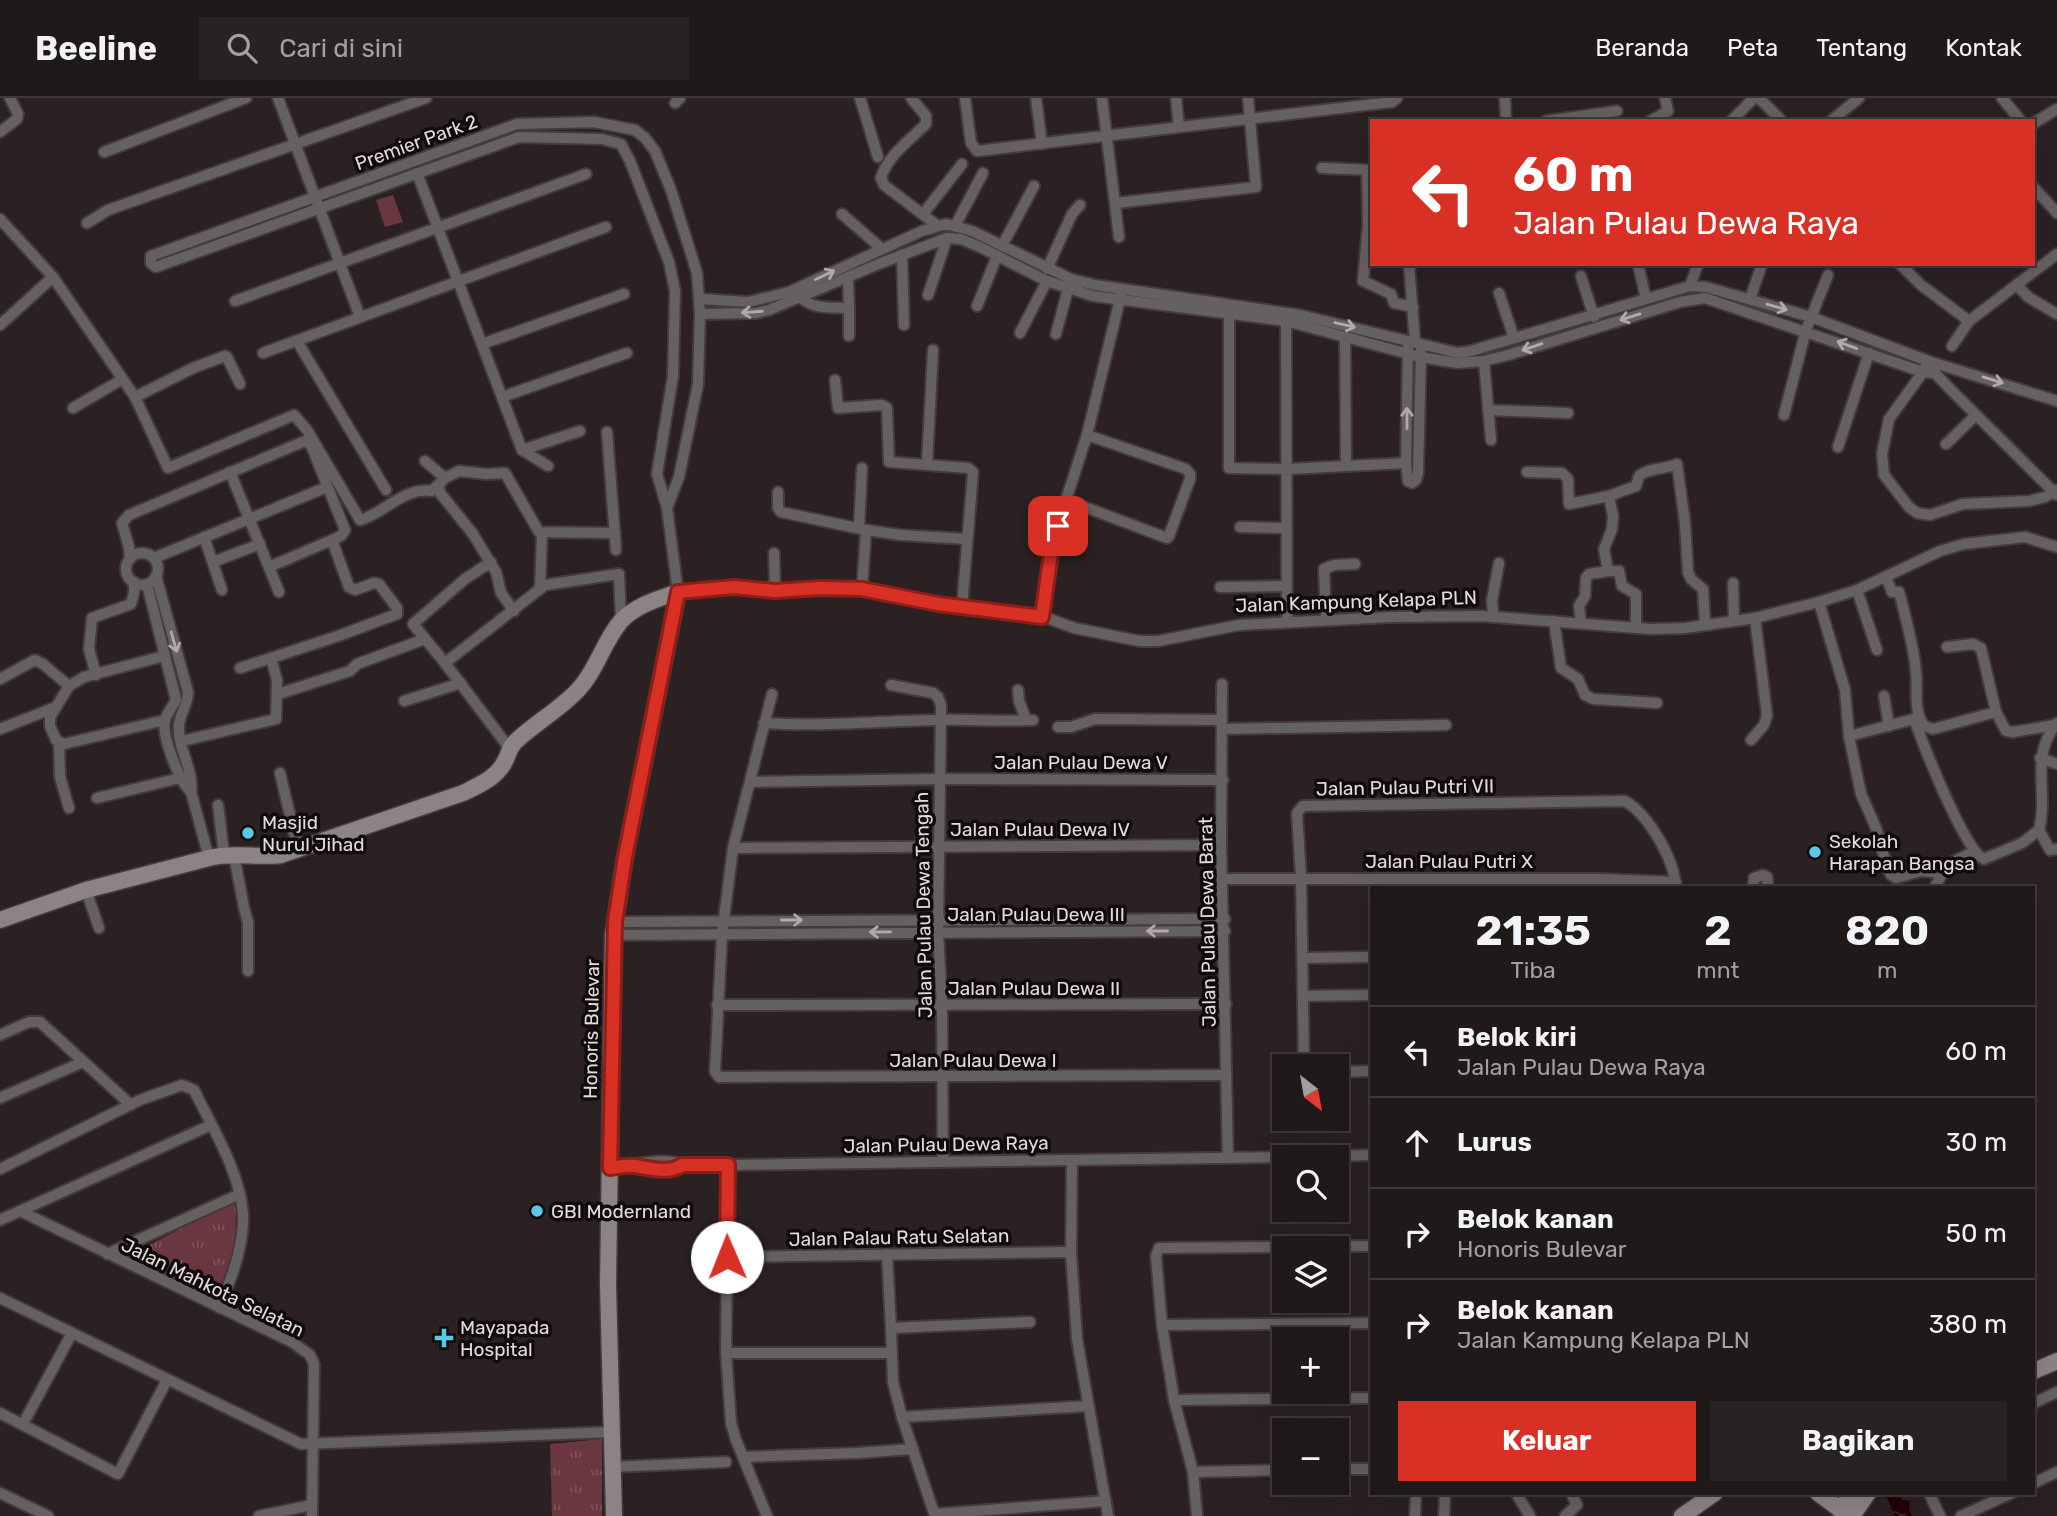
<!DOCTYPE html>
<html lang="id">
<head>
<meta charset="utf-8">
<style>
  :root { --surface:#20191a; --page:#282223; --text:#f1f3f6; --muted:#a2a0a2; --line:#3d3839; --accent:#d93025 }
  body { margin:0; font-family:Rubik,sans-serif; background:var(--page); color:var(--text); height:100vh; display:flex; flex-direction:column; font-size:26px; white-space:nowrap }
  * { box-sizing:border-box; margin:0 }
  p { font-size:23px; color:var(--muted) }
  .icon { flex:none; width:38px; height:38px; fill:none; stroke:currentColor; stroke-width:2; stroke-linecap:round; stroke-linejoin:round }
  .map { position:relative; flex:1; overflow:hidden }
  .details { position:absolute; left:1370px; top:788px; width:665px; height:609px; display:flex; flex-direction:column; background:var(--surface); border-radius:0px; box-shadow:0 7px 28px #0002,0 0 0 2px var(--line) }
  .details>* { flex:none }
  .top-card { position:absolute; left:1370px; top:21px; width:665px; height:147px; border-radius:0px; box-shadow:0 7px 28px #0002,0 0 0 2px var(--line); background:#d93025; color:#fff; overflow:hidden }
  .needle { width:46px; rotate:149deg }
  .fabs { position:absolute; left:1272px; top:956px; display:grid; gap:14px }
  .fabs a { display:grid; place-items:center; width:77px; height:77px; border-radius:0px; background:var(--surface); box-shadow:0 7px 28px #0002,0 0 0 2px var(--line); font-size:35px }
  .pin { position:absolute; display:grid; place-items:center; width:60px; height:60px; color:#fff; margin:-30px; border-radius:14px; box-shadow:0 4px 10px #0006 }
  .me { position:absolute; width:77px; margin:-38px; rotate:359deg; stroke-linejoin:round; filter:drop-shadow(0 0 5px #0008) }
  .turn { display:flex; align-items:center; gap:24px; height:147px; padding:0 28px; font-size:32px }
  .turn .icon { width:91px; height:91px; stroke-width:2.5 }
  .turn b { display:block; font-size:49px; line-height:60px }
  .eta { display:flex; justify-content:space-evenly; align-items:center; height:119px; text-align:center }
  .eta b { font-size:42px; font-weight:700; line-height:49px }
  .cta { display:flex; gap:14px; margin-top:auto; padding:14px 28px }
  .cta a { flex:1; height:80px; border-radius:0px; background:var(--accent); color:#fff; font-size:28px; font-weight:700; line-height:80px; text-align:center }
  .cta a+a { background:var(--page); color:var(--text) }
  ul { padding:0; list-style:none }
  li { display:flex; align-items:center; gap:21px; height:91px; padding:0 28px; border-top:2px solid var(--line) }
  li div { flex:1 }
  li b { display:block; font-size:26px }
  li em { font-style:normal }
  header { display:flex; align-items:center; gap:42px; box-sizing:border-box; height:98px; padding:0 35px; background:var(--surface); border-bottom:2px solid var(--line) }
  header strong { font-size:33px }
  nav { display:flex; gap:38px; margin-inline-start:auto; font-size:24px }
  .search { width:490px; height:63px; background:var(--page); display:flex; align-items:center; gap:18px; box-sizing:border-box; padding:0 24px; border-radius:0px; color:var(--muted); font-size:26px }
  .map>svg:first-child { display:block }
  .grass { fill:url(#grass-tufts) }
  .pitch { fill:#6a3640 }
  .water { fill:url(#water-ripples) }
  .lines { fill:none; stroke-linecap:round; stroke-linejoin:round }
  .street-casing { stroke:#453b3c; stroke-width:14 }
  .secondary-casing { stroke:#453b3c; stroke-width:19 }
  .street { stroke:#666161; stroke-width:10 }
  .secondary { stroke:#8c8384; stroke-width:16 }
  .oneway { stroke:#b0aaab }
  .route-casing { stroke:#8d1f18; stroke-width:18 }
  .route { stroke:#d93025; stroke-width:12 }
  .poi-dot { fill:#5ac8e6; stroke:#100c0c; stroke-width:2.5 }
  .labels { text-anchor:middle; stroke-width:7; stroke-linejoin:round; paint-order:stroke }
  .street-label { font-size:19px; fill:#e2dbdc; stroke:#100c0c }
  .poi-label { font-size:19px; fill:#e2dbdc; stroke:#100c0c; text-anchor:start }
</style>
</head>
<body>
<header>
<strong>Beeline</strong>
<div class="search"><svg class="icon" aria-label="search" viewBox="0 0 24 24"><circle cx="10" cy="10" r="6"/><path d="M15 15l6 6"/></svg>Cari di sini</div>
<nav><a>Beranda</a><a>Peta</a><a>Tentang</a><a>Kontak</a></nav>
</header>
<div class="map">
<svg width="2057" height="1418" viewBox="0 0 2057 1418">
  <defs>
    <pattern id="grass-tufts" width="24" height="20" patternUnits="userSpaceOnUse" patternTransform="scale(1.75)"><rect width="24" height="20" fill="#6a3640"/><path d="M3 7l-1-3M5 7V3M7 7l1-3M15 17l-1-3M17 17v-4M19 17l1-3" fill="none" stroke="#7f525b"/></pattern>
    <pattern id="water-ripples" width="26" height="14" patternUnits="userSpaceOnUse" patternTransform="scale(1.75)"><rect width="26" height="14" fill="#210006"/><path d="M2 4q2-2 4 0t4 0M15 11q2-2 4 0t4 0" fill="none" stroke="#41252a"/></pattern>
  </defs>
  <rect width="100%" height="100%" fill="#2b2122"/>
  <g class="grass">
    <path d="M236,1101L235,1151L216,1200L125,1160Z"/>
    <path d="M602,1341V1418H552L550,1346Z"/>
  </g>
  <path class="pitch" d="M393,97L403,124L385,129L376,102Z"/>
  <path class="water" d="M1890,1395H1899L1902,1402L1910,1403L1909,1411L1912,1418H1895L1886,1397Z"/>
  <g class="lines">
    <g class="street-casing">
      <g id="street">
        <path d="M278,0L360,219"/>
        <path d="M860,0L878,59"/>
        <path d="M911,0L926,18V26C911,41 887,58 881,80L884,87L938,128"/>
        <path d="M965,0L971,45L977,53L1392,4L1397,0"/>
        <path d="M1036,0L1042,46"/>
        <path d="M1102,0L1119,139"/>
        <path d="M1176,0L1179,29"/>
        <path d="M1505,0L1506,23"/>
        <path d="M1759,0L1782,23"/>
        <path d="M2002,0L2021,23"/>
        <path d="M675,5L680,0"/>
        <path d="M1546,23L1617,13"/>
        <path d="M1650,23L1668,13L1665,0"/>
        <path d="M1731,23L1754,0"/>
        <path d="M1831,23L1859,0"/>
        <path d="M594,24L635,32L645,40L655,53L671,92L697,175L700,216L698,286L679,379L667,410L657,376L673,278L675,193L669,164L630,63L621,46L602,41L519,39L156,169L151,165V158L517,26Z"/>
        <path d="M2034,25L2057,11"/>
        <path d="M0,34L17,21L18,16L10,0"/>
        <path d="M104,54L246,0"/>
        <path d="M1322,70L1372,72"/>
        <path d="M1367,72L1368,127L1363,183L1391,196L1394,205L1413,209"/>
        <path d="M417,75L522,352L548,368"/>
        <path d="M2034,90L2057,115"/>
        <path d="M1116,105L1256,89L1248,0"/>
        <path d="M842,116L882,151"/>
        <path d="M923,116L962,66"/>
        <path d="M0,121L53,179L135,299L168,370L294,317L307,332L360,422C385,415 403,389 432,393L445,380L459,373L486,376L505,375L539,434L615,435"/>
        <path d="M87,125L108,112L426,0"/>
        <path d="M955,128L983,75"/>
        <path d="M1002,148L1034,88"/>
        <path d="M902,157L904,227"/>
        <path d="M1409,166L1415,244"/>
        <path d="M1638,166L1646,201"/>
        <path d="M1900,166L1921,187L1969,223"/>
        <path d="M1047,171L1072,116L1080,107"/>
        <path d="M1581,178L1594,219"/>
        <path d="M848,180L849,210"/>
        <path d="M2017,187L2028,199L2057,216"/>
        <path d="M1690,188L1698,166"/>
        <path d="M1499,195L1514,240"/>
        <path d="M928,197L947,140"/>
        <path d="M801,200C815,212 831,209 849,210V238"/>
        <path d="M700,201L748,204L789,194L922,133L946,126L972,133L1071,181L1095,187L1300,217L1458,255L1471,253L1690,188L1706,189L1811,219L1928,263L1935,275L1950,291L2057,397"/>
        <path d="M1750,201L1762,166"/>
        <path d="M235,203L586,76"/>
        <path d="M977,208L997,158"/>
        <path d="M1229,214V370L1288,371L1406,365"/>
        <path d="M700,216L756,215L769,212L881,165L947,140L961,141L980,149L1047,183L1093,198L1286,223L1420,259L1457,265L1484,263L1508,257L1680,204L1705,200L1923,274L1935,275"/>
        <path d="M1286,217L1287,523"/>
        <path d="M0,227L53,179"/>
        <path d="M1020,235L1047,183"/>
        <path d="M1056,236L1068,191"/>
        <path d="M1345,239L1346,368"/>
        <path d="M297,243L386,392"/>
        <path d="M482,246L624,196"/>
        <path d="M1952,248L1969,223L2057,156"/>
        <path d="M1408,249L1406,365L1408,383L1412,385L1416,382L1418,375L1421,252"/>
        <path d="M263,255L606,129"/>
        <path d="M1484,263L1491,342"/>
        <path d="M835,282L838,310L882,307L887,310L889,364L968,370L973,374L962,509"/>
        <path d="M135,299L193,270L225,258L227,259L240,286"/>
        <path d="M502,299L627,255"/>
        <path d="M2057,303L1928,263L1923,274L1889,321L1882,356L1884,377L1909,409L1917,415L1930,417L1963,406L2029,403L2045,399L2057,392"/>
        <path d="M73,310L121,282"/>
        <path d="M1488,312L1568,315"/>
        <path d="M1784,317L1806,232L1828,177"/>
        <path d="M607,334L616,452"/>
        <path d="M1946,346L1976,317"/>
        <path d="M1838,349L1869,255"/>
        <path d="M522,352L580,333"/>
        <path d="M425,363L445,380"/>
        <path d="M927,366L933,252"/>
        <path d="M230,374L279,494"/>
        <path d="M1527,374L1562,375L1568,381L1569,406L1609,398"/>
        <path d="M439,387L440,395L473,436L496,474L501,495L514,513"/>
        <path d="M778,394V410L781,414L866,432L901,437L967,441"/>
        <path d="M1066,402L1167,440L1169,438L1190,381V376L1186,371L1087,337"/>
        <path d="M667,410L678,494L734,490L775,493L820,490L862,491L938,506L1042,518L1074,530L1139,543H1158L1239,527L1391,519L1482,518L1651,531L1685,530L1755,520L1819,504L1857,492L1940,453L1964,446L2025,439L2057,449"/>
        <path d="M1240,429L1286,430"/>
        <path d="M859,430L862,370"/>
        <path d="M204,439L222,492"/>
        <path d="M774,455L775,493"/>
        <circle cx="142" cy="471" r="16"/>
        <path d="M154,460L327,389"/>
        <path d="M130,461L129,449L122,425L129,417L305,343L311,347L345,432L341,438L332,442L269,469"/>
        <path d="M213,464L260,446"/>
        <path d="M491,464L465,481L413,526L445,565L510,651"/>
        <path d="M1886,479L1892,494H1899L1900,497C1906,522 1914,549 1916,574C1918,591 1913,613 1924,628L1933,631L1996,614"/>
        <path d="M1733,485L1734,521"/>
        <path d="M147,486L176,602C173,608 167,615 165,622C161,637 179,683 191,694C194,671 177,650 179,627C180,616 188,606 188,594L156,478"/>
        <path d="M1220,489L1286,488"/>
        <path d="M540,491L542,435"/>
        <path d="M862,491L866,432"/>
        <path d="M1857,492L1877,552"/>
        <path d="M1819,504L1845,592L1849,638L1861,696L1876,730L1887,769L1891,777L1896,780L1921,773L1941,775"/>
        <path d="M1042,518L1051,455L1066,402L1087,337L1121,197"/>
        <path d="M1493,519L1492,502L1499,465"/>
        <path d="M1326,522L1324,471L1334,467L1355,466"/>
        <path d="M1554,523L1561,570L1578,581L1585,597L1593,601L1657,605"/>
        <path d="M1581,525L1579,508L1585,498L1586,480L1589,476L1608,473"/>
        <path d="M1636,529V496L1622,488L1619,473H1608L1604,451L1612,431L1613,418L1609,398L1636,388L1639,378C1650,369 1664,372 1677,366L1685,425L1688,474L1691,481L1703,491L1705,526"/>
        <path d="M1947,549L1973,546L1981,550L1996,614L2006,633L2013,634L2055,627"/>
        <path d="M164,558L84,579L69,588L50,619V628L56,642L64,646L165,622"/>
        <path d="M271,560L338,538L397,516V510L379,486L374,485L355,492L349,489L332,442"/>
        <path d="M445,565L545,487L619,476L621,523"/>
        <path d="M96,577L89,551L92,520L131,506L134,495V484"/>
        <path d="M0,581L35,562L43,566L69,588"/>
        <path d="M1222,586L1221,747L1228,1060"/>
        <path d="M891,587L933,595L938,599L941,607L938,833L942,908L943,1064"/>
        <path d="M1018,592L1019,603L1026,622"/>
        <path d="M278,596L350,573L357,566L425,541"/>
        <path d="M772,596L733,750L722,836L715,974L719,979L1226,977"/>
        <path d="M1884,598L1889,628"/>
        <path d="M404,603L461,585"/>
        <path d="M764,625C821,629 879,623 936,622C969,621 1001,624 1033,622"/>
        <path d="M1058,629H1071L1095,621L1222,622"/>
        <path d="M0,631L56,609"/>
        <path d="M1222,631L1446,627"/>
        <path d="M1849,638L1914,621C1923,646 1964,752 1984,761L2022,745L2039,732C2049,695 2029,658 2057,625"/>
        <path d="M1751,642L1764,627L1767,617L1755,520"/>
        <path d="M182,643L276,621L277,582L271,560L240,570"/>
        <path d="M59,645L60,679L69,710"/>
        <path d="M2040,660L2057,666"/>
        <path d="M280,675L298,751"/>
        <path d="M750,684L940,681L1223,682"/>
        <path d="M191,694L209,760"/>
        <path d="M97,700L184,679"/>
        <path d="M218,707L224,756"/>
        <path d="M2039,732L2050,752L2057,751"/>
        <path d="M733,750L1221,747"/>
        <path d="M234,757L244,810L248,824V873"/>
        <path d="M1222,781H1601L1676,784"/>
        <path d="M1753,789L1754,780L1763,777L1767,779L1768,789"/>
        <path d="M1935,789L1947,767L1973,754"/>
        <path d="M86,792L99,830"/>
        <path d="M615,824L1225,821"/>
        <path d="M613,837L1225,833"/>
        <path d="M1303,860L1372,859"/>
        <path d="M1304,898L1372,897"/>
        <path d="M717,907L1226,906"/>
        <path d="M0,937L29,924H40L131,1007"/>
        <path d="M1304,968L1301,780L1297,715L1303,708L1624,703C1646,712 1677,765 1675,789"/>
        <path d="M1337,974L1372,973"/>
        <path d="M0,1000L83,964"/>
        <path d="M1299,1059L1372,1057"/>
        <path d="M1072,1062L1071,1154L1077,1241L1108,1418"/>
        <path d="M728,1067L726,1255L731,1325L736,1342L767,1418"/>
        <path d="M610,1070C629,1068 667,1058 682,1067H728L1284,1059"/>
        <path d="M0,1071L140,1002L182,987L194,992C212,1029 241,1076 243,1117C244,1149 231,1180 220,1210"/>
        <path d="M20,1113L292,1244L310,1257L314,1266L312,1418"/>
        <path d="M0,1122L211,1027"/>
        <path d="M107,1156L240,1096"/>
        <path d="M887,1156L891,1230L1030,1224"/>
        <path d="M727,1159L1071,1154"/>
        <path d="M0,1200L301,1346L612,1334"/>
        <path d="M1162,1227L1372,1225"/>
        <path d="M891,1230L893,1284L902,1319L935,1418"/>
        <path d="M726,1255H891"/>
        <path d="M1174,1302L1372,1300"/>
        <path d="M2034,1305L2057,1294"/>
        <path d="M0,1315L118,1376L167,1282"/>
        <path d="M902,1319L1088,1308"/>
        <path d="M23,1326L72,1235"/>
        <path d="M744,1359L857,1355L913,1351"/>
        <path d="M612,1369L726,1364"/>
        <path d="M1337,1371H1372"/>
        <path d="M1193,1374L1284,1372"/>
        <path d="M2034,1385L2057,1374"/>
        <path d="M0,1395L48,1418"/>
        <path d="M1516,1395L1530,1418"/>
        <path d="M1929,1395L1940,1418"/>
        <path d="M935,1416L1106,1403"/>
        <path d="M259,1418L312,1407"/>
        <path d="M1197,1418L1193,1374L1174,1302L1162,1227L1156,1158L1159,1150L1372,1148"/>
        <path d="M1415,1418L1416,1395"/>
        <path d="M1444,1418L1445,1395"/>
        <path d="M1565,1418L1577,1407L1571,1395"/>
        <path d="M1961,1418L2012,1395"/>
      </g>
    </g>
    <g class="secondary-casing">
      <g id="secondary">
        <path d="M0,822L86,792L209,760C233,754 257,760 281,757L463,695C479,687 497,680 505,663C509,656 509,650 515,644C535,625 559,612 578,592C597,572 603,544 621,523C636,507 658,501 678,494L625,759L613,837L608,1187L614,1418"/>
        <path d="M2034,1273L2057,1263"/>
        <path d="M1818,1395L1849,1418"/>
        <path d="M1840,1412L1852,1395"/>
        <path d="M1682,1418L1715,1395"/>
        <path d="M1852,1418L1868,1395"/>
      </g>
    </g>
    <use href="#street" class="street"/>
    <use href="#secondary" class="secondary"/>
  </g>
  <defs><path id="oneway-shaft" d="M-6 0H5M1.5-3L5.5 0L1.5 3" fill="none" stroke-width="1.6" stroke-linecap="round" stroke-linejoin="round" transform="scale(1.75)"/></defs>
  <g class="oneway">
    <use href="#oneway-shaft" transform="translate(825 177) rotate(-25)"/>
    <use href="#oneway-shaft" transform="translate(1777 209) rotate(16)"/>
    <use href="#oneway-shaft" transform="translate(752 214) rotate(176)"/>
    <use href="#oneway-shaft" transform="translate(1630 219) rotate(163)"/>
    <use href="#oneway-shaft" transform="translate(1345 227) rotate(13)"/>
    <use href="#oneway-shaft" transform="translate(1847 247) rotate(-160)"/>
    <use href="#oneway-shaft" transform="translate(1532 249) rotate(161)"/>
    <use href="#oneway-shaft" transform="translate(1993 282) rotate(17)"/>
    <use href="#oneway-shaft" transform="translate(1407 320) rotate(-90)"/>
    <use href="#oneway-shaft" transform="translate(174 544) rotate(74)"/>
    <use href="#oneway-shaft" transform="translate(792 822)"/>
    <use href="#oneway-shaft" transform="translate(1157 833) rotate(180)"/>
    <use href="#oneway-shaft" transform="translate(880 834) rotate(179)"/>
  </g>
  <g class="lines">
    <g class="route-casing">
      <path id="route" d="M727,1159L728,1067H682C670,1076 648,1070 635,1068C627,1067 618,1069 610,1070L615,824L625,759L678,494L734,489L775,493L820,490L862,491L938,506L1042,519L1051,455L1058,428"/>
    </g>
    <use href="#route" class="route"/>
  </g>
  <g class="poi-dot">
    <circle cx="248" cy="735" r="7"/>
    <circle cx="1815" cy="754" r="7"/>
    <circle cx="537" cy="1113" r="7"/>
    <path d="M440.5 1229.5h7v7h7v7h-7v7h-7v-7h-7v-7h7z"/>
  </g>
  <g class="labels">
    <g class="street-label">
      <text transform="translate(416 44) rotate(-20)" y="7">Premier Park 2</text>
      <text transform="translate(1356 503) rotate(-2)" y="7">Jalan Kampung Kelapa PLN</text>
      <text x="1081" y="671">Jalan Pulau Dewa V</text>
      <text transform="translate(1405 689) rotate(-1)" y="7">Jalan Pulau Putri VII</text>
      <text x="1040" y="738">Jalan Pulau Dewa IV</text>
      <text x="1449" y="770">Jalan Pulau Putri X</text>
      <text transform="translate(923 807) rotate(-91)" y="7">Jalan Pulau Dewa Tengah</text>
      <text x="1036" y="823">Jalan Pulau Dewa III</text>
      <text transform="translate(1207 824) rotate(-91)" y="7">Jalan Pulau Dewa Barat</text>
      <text x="1034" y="897">Jalan Pulau Dewa II</text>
      <text transform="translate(591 931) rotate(-89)" y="7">Honoris Bulevar</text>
      <text x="973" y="969">Jalan Pulau Dewa I</text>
      <text transform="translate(946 1046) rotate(-1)" y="7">Jalan Pulau Dewa Raya</text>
      <text transform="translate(899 1139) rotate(-1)" y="7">Jalan Palau Ratu Selatan</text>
      <text transform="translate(213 1189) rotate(26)" y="7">Jalan Mahkota Selatan</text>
    </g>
    <g class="poi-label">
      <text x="262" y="731">Masjid<tspan x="262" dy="22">Nurul Jihad</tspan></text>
      <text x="1829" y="750">Sekolah<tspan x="1829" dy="22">Harapan Bangsa</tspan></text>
      <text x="551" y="1120">GBI Modernland</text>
      <text x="460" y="1236">Mayapada<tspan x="460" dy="22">Hospital</tspan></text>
    </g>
  </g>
</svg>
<div class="fabs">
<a><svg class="needle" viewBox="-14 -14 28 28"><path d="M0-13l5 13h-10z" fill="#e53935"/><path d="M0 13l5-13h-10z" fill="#a2a0a2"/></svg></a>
<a><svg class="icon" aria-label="search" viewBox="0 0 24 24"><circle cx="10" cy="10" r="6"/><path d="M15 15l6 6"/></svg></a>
<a><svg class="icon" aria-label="layers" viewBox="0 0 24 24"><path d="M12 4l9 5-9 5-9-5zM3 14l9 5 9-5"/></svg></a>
<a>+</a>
<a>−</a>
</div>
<div class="pin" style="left:1058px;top:428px;background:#d93025"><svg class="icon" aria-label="arrive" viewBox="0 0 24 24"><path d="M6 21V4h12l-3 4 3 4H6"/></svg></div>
<svg class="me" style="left:727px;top:1159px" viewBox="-20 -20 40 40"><circle r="19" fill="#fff"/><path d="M0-13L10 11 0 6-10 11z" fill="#d93025"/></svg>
<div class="top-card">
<div class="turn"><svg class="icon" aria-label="left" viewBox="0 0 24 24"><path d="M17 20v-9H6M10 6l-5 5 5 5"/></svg><div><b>60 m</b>Jalan Pulau Dewa Raya</div></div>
</div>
<section class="details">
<div class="eta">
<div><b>21:35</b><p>Tiba</p></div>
<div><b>2</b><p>mnt</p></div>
<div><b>820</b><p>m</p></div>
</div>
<ul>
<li><svg class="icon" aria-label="left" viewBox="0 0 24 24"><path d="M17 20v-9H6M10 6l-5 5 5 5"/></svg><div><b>Belok kiri</b><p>Jalan Pulau Dewa Raya</p></div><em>60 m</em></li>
<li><svg class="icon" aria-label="ahead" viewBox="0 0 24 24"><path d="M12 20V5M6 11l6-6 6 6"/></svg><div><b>Lurus</b></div><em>30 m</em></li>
<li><svg class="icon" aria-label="right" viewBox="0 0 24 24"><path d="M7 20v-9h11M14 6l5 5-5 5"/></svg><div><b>Belok kanan</b><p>Honoris Bulevar</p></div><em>50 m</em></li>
<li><svg class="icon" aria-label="right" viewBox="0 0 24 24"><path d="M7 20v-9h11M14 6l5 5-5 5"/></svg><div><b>Belok kanan</b><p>Jalan Kampung Kelapa PLN</p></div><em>380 m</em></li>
</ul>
<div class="cta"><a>Keluar</a><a>Bagikan</a></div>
</section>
</div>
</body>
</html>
